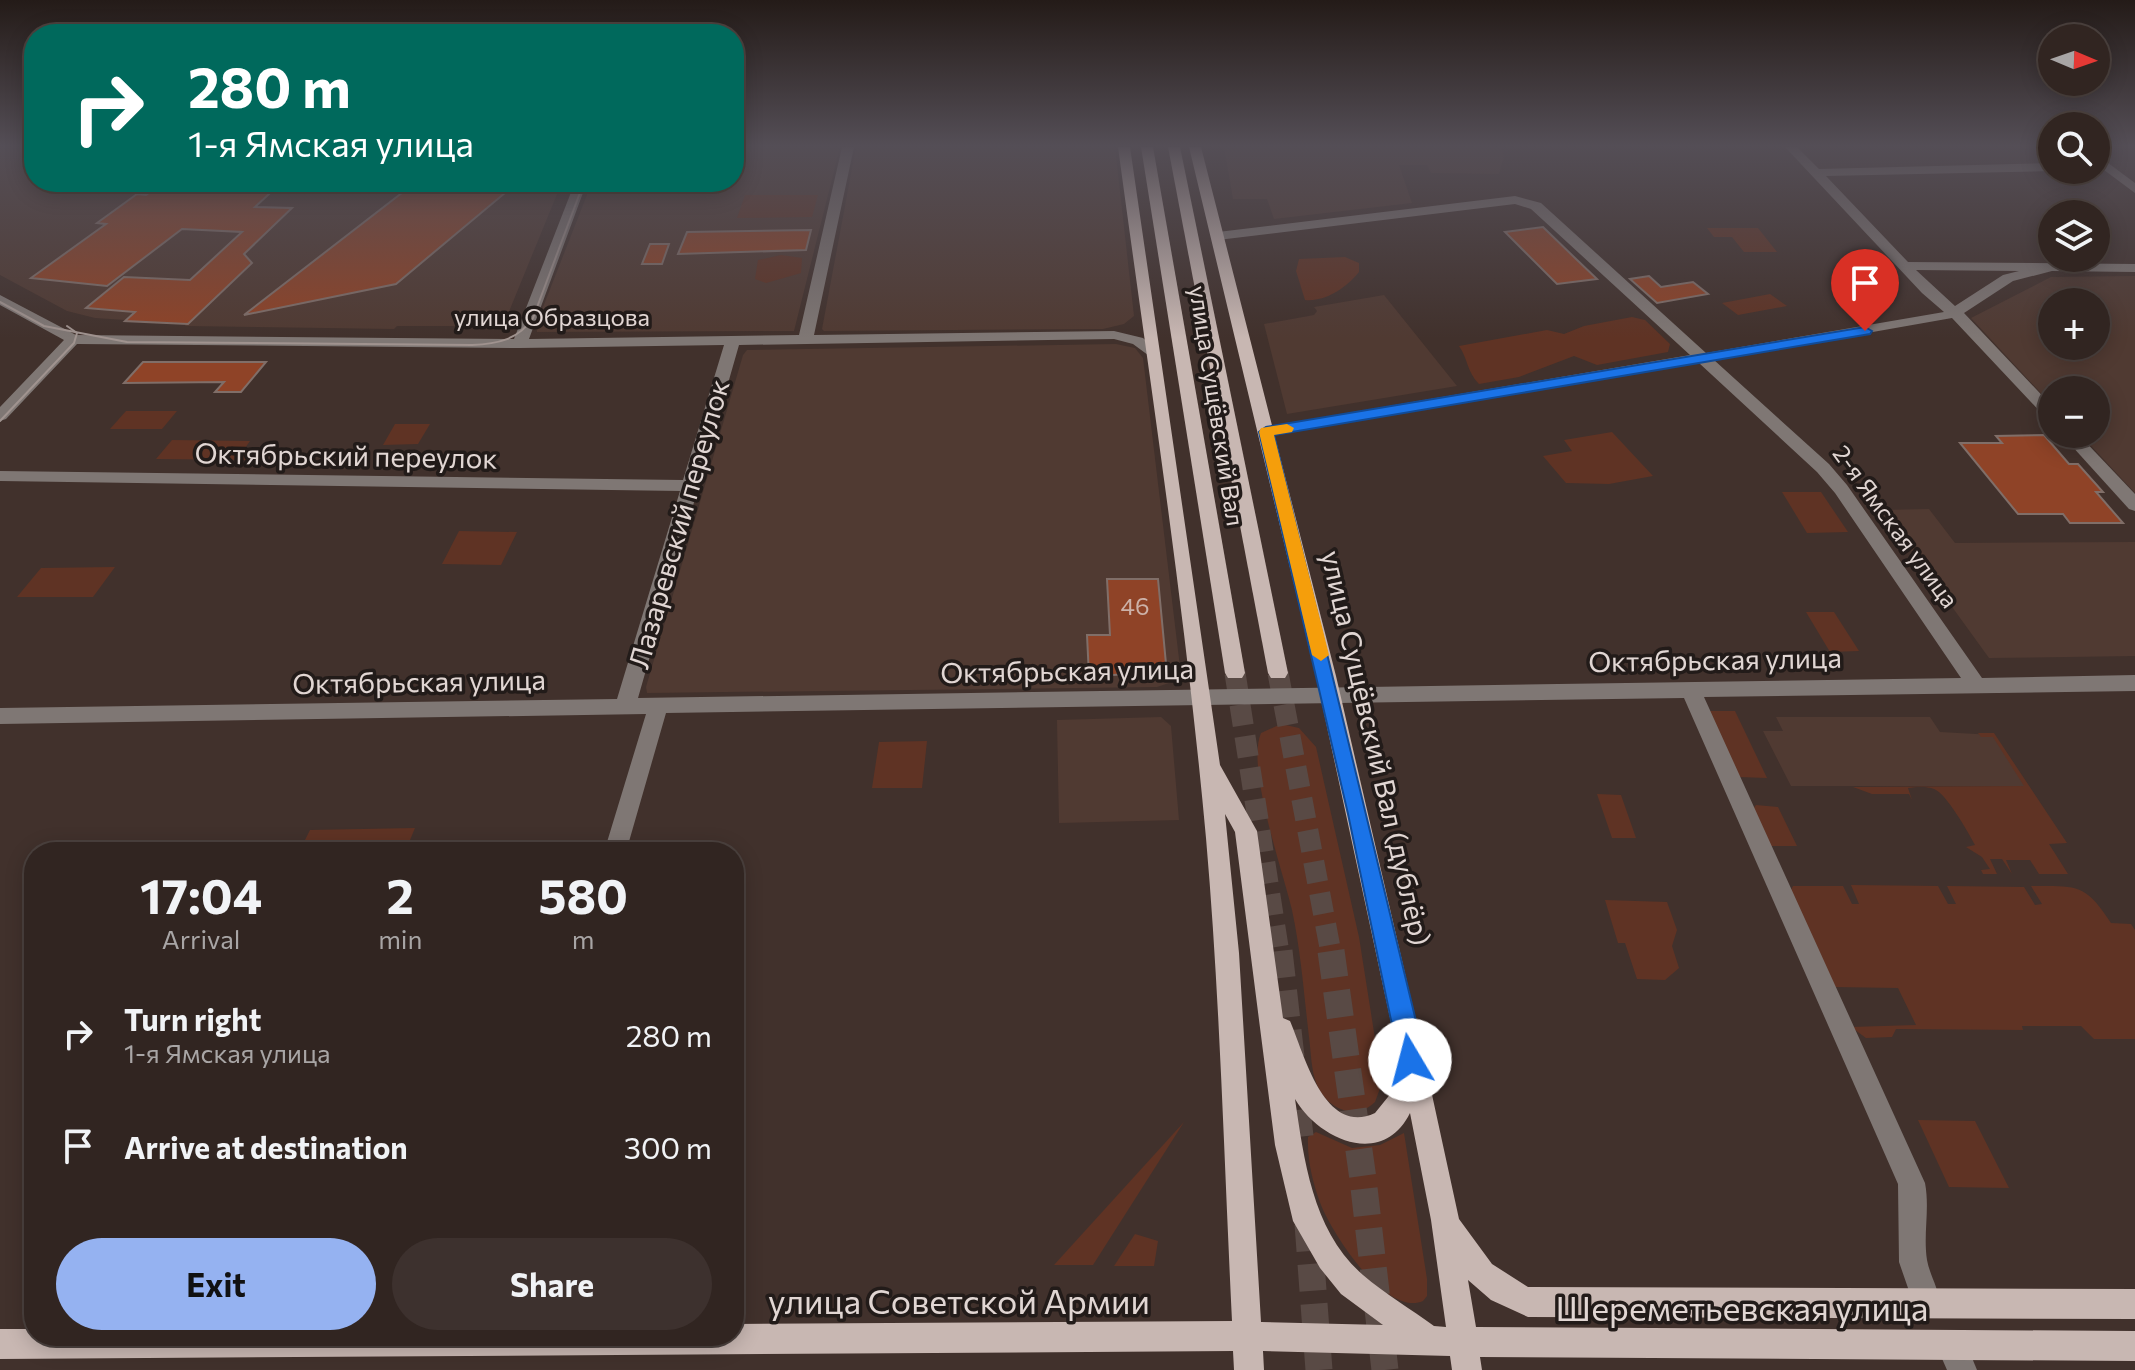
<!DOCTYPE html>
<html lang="en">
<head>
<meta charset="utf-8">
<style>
  :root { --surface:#312521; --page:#3d312e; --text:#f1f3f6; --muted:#a8a5a5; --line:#4c423f; --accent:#95b2f1 }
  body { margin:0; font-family:Commissioner,sans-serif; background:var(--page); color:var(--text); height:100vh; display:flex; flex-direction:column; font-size:30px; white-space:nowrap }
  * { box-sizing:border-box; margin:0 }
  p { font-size:26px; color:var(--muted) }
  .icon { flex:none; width:44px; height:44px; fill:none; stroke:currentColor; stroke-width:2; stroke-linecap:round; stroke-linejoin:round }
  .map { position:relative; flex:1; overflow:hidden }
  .drawer { position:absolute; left:24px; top:842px; width:720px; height:504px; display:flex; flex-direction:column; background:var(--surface); border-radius:32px; box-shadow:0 4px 20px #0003,0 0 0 2px var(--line) }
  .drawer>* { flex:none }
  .guide { position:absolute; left:24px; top:24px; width:720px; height:168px; border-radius:32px; box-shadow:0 4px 20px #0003,0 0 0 2px var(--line); background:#00695c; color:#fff; overflow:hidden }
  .needle { width:52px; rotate:92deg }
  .fabs { position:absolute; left:2038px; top:24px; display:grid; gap:16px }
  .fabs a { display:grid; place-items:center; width:72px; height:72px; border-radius:50%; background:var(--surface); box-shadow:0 4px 20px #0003,0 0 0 2px var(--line); font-size:40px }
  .pin { position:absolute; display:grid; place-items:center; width:68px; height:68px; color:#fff; margin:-82px -34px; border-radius:50% 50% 50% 0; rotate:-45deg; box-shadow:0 0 8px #0007 }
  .pin .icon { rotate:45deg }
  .me { position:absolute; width:88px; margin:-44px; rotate:352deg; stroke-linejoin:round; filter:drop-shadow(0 0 6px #0008) }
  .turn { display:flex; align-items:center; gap:28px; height:168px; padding:0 32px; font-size:36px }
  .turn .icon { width:104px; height:104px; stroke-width:2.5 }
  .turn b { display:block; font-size:56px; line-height:68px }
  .eta { display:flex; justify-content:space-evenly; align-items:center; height:136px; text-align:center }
  .eta b { font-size:48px; font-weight:700; line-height:56px }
  .primary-button { display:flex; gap:16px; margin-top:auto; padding:16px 32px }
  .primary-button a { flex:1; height:92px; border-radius:48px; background:var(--accent); color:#111; font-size:32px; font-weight:700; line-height:92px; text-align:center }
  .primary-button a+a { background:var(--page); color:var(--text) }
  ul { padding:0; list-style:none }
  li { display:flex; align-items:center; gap:24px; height:112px; padding:0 32px }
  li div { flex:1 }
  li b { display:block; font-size:30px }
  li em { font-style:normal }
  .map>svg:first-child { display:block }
  .built { fill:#503a32; fill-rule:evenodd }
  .green { fill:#5f3324 }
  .building { fill:#8f4327; stroke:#806e68; stroke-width:2 }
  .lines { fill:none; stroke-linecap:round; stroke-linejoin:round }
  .major-tunnel-far1 { stroke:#594a45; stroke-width:21; stroke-dasharray:21 11; stroke-linecap:butt }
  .major-tunnel { stroke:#594a45; stroke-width:27; stroke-dasharray:27 13; stroke-linecap:butt }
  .minor { fill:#7f7774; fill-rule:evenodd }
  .major { fill:#c8b7b2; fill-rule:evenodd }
  .tram { stroke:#a0938f; stroke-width:2 }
  .route { fill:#1a73e8; stroke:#114b97; stroke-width:2 }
  .slow { fill:#f59e0b }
  .labels { text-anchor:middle; stroke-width:7; stroke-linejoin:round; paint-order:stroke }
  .far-street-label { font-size:24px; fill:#e1d6d3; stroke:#221b19 }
  .number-label { font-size:24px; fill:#ccb1a8 }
  .street-label { font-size:28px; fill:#e1d6d3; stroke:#221b19 }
  .near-street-label { font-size:34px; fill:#e1d6d3; stroke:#221b19 }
</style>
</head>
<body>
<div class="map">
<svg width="2135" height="1370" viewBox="0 0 2135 1370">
  <rect width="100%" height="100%" fill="#41312c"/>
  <g class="built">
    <path d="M0,147H34V182H562L508,314L493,322L480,326H397L394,329L185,326L186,324L95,318L67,311L0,275Z"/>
    <path d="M734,147H840L794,331L537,332L536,325L592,182H734Z"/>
    <path d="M856,147H1115L1134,316L1124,324L1103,329L824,331L822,329Z"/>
    <path d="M1224,147H1500L1504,156L1499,174L1431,173L1427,165H1399L1412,203L1274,219L1267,199H1233Z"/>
    <path d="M2135,276V493L2080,434H2096V390H2052V405L1971,318L2051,277ZM2052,302H2096V346H2052Z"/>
    <path d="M1384,295L1457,386L1287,414L1264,324L1314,315L1317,311L1314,307Z"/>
    <path d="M1116,344L1135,348L1143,358L1180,667L1175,681L1157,687L647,693L646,687L743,355L747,350Z"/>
    <path d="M1929,509L1955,543L2135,542V656L1989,658L1882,510Z"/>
    <path d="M1161,717L1171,726L1179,820L1059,823L1057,720Z"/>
    <path d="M1776,717H1930L1940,732L1994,735L2027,786H1791L1763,731H1783Z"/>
  </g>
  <g class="green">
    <path d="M745,195H818L812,217L737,218Z"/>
    <path d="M1707,228H1758L1777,252H1744L1732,237H1714Z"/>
    <path d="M781,255L802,258L801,273L766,283L755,279L758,260Z"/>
    <path d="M1345,257L1359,263V272C1346,288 1325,302 1305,300L1296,271L1299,259Z"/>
    <path d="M1770,294L1787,306L1738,315L1722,303Z"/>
    <path d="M1632,317L1645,320L1670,344L1668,352L1597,365L1574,356L1519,377L1479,384C1467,372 1468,359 1459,346L1547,330L1564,334L1584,326Z"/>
    <path d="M126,411H177L162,429H110Z"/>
    <path d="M395,424H430L418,444L383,445Z"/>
    <path d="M1612,432L1653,476L1609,484L1566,483L1543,456L1572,451L1564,440Z"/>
    <path d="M172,440L250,441L245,448H257L248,460L156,459Z"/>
    <path d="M1782,492H1821L1848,532L1807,533Z"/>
    <path d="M459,531L517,532L501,565L442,564Z"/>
    <path d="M115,567L93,597H17L41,568Z"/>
    <path d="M1806,612H1834L1859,651L1830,652Z"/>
    <path d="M1709,711H1735L1767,778L1739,777Z"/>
    <path d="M1281,724L1299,728L1316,747L1359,937L1382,1083L1375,1102C1355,1122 1327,1108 1317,1085C1311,1071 1311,1052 1309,1037C1304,995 1301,952 1292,910C1283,871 1246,768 1261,733Z"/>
    <path d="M1978,733H1994L2067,843L2049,844L2068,874H2039L2030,860H2006L2012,874L2002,859H1990L1997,874H1983L1981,870L1990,869L1982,857L1966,847L1975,845C1968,832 1946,793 1934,789C1926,786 1916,787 1908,788L1912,800L1909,794H1872L1853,787L2024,786L1993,737H1981Z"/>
    <path d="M927,741L922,788H872L879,742Z"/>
    <path d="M1597,794L1621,795L1636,838H1612Z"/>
    <path d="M1756,805L1778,807L1797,846H1770L1753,809Z"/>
    <path d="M415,828L405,852H299L310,830Z"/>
    <path d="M1851,885L1938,886L1948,904H1956L1947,886L2024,887L2035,905L2042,904L2031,886C2077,886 2085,883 2111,923L2131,924L2135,930V1039H2094L2081,1026H2022L2023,1030L1896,1029L1892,1037L1866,1038L1851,1027L1916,1025L1898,988L1833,987L1790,892L1793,886H1843L1852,904H1859Z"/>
    <path d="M1605,900L1667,902L1677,930L1672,946L1679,968L1665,980L1637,979L1625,943H1618Z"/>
    <path d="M1918,1120L1975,1121L2009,1188L1949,1187Z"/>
    <path d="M1184,1122L1093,1265H1054Z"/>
    <path d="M1316,1132L1352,1148L1380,1145L1404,1133L1427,1279V1296L1423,1301C1386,1317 1333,1235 1321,1205C1313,1184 1307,1160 1308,1137Z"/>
    <path d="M1135,1234L1158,1241L1154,1266H1114Z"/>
  </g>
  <g class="building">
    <path d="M164,182H282L255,207L292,208L244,254L252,263L188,324L125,321L135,312L86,308L124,277L190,280L242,232L182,229L107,286L31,278L106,224L97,223L137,194L146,195Z"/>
    <path d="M416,182H518L396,284L244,315Z"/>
    <path d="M1543,227L1575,258L1597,279L1557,284L1505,232Z"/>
    <path d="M811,230L806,250L678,254L687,232Z"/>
    <path d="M650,244H669L662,264H642Z"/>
    <path d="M1649,276L1661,287L1693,282L1708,294L1657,303L1630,279Z"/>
    <path d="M143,362H266L241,392H215L224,382L124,383Z"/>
    <path d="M2044,435L2069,464H2078L2103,492H2096L2123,523H2070L2063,514H2018L1960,443H2002L1996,436Z"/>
    <path d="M1107,579H1158L1166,664L1158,673L1089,676L1087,635H1110Z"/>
  </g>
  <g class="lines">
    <g class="major-tunnel-far1">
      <path d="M1235,673L1279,953"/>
      <path d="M1278,673L1331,953"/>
    </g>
    <g class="major-tunnel">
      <path d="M1279,951L1301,1145"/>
      <path d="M1331,951L1363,1179L1385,1370"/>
      <path d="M1308,1224L1319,1370"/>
    </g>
    <g class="minor">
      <path d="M842,147H854L814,335L1114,331L1143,338L1160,353L1152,358L1133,344L1114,339L739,345L638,698L1961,678L1835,493L1817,472L1699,363L1260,436L1258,432L1266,427L1690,355L1531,209L1515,204L1218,240L1211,236L1218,232L1515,196L1541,203L1706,353L1944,312L1922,293L1785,147H1797L1819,169L2052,163V170H2055L2052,171L1826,176L1908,262L2135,264V272L2052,271L2013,281L1964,313L2052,406V420L2046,418L1952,318L1714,360L1829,464L1847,485L1982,678L2135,675V691L1704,697L1925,1183C1930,1209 1923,1234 1927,1260C1930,1278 1945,1297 1937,1314L1927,1319L1917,1314L1899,1262L1898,1184L1684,698L666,713L626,852H604L646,714L0,724V708L617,699L680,491L0,481V471L683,480L724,345L520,348L77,344L6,419L0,421V407L64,340L0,305V295L76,335L514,339L575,182H587L529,339L799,335ZM1916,270L2019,271L2003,275L1955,306Z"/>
      <path d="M2096,154L2135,183V193L2096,164Z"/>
      <path d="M2061,434H2078L2135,494V511L2129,509Z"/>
      <path d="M1952,1332L1963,1336L1977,1370H1947L1937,1347L1941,1336Z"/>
    </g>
    <g class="major">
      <path d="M1118,147H1130L1220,765L1257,831L1283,1018L1290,1021C1304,1053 1324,1137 1375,1113L1392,1092L1400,1064L1316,676L1189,147H1201L1336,676L1416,1021L1459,1219L1492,1264L1528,1287L2135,1289V1319L1528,1317L1491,1300L1468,1280L1476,1327L2135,1331V1361L1480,1357L1482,1370H1452L1450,1356L1263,1351L1264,1370H1234L1233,1351L0,1359V1329H34V1336H734V1324L1232,1321C1224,1160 1220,998 1206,838C1185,607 1149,377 1118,147ZM1225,814L1235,832L1275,1145L1293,1221L1320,1268L1341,1294L1383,1325L1261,1322L1239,953ZM1295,1099C1319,1140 1383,1168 1410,1113L1431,1220L1446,1327L1434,1326C1411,1309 1385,1294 1363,1275C1313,1232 1304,1160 1295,1099Z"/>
      <path d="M1141,147H1153L1245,673L1242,678H1228L1225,673Z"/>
      <path d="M1168,147H1180L1288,673L1285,678H1271L1268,673Z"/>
    </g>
    <g class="tram">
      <path d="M0,302L44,326L127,342L472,345C497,344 518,340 533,318L584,182"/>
      <path d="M0,421L74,343L77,333L67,326"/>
    </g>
  </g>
  <linearGradient id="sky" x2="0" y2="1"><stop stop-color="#241b18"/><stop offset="0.43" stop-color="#544e56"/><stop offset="1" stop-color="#544e56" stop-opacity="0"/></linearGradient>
  <rect width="2135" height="338" fill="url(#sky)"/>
  <path class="route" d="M1865,327L1872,331L1870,334L1274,435L1416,1021L1421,1060L1418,1068L1410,1072L1401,1068L1348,814L1259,432L1266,427Z"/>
  <path class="slow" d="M1287,424L1294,428L1292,432L1274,435L1329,655L1321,661L1312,655L1259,432L1261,428Z"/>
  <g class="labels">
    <g class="far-street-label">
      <text x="552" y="326">улица Образцова</text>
      <text transform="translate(1216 406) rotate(81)" y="8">улица Сущёвский Вал</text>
      <text transform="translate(1895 527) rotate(54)" y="8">2-я Ямская улица</text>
    </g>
    <g class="number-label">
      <text x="1135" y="615">46</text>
    </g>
    <g class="street-label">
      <text transform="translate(346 456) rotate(1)" y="10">Октябрьский переулок</text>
      <text transform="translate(679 524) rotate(-74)" y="10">Лазаревский переулок</text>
      <text transform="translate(1715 660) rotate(-1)" y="10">Октябрьская улица</text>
      <text transform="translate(1067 671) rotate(-1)" y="10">Октябрьская улица</text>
      <text transform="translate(419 682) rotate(-1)" y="10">Октябрьская улица</text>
      <text transform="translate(1376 748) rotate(77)" y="10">улица Сущёвский Вал (дублёр)</text>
    </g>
    <g class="near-street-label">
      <text x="959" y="1314">улица Советской Армии</text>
      <text x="1742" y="1321">Шереметьевская улица</text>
    </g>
  </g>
</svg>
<div class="fabs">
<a><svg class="needle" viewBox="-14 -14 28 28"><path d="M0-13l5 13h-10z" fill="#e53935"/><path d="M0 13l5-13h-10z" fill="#a8a5a5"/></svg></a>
<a><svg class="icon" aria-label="search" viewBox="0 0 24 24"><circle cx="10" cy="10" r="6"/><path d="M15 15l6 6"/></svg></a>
<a><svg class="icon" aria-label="layers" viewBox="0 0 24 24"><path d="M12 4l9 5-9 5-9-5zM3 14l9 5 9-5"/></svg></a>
<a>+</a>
<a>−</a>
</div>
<div class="pin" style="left:1865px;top:331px;background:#d93025"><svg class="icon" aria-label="arrive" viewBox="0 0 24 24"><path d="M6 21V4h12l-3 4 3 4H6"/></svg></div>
<svg class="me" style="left:1410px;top:1060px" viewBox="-20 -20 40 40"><circle r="19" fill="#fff"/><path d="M0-13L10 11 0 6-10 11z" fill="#1a73e8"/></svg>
<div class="guide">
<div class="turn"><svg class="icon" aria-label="right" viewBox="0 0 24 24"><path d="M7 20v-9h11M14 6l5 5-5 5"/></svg><div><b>280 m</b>1-я Ямская улица</div></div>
</div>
<section class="drawer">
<div class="eta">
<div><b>17:04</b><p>Arrival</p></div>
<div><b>2</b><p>min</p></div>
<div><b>580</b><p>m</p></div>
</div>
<ul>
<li><svg class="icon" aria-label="right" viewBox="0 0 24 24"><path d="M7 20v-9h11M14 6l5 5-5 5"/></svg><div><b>Turn right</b><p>1-я Ямская улица</p></div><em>280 m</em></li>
<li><svg class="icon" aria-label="arrive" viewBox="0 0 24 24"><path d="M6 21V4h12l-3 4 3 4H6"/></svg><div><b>Arrive at destination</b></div><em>300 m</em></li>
</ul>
<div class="primary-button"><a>Exit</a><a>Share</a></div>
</section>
</div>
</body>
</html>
